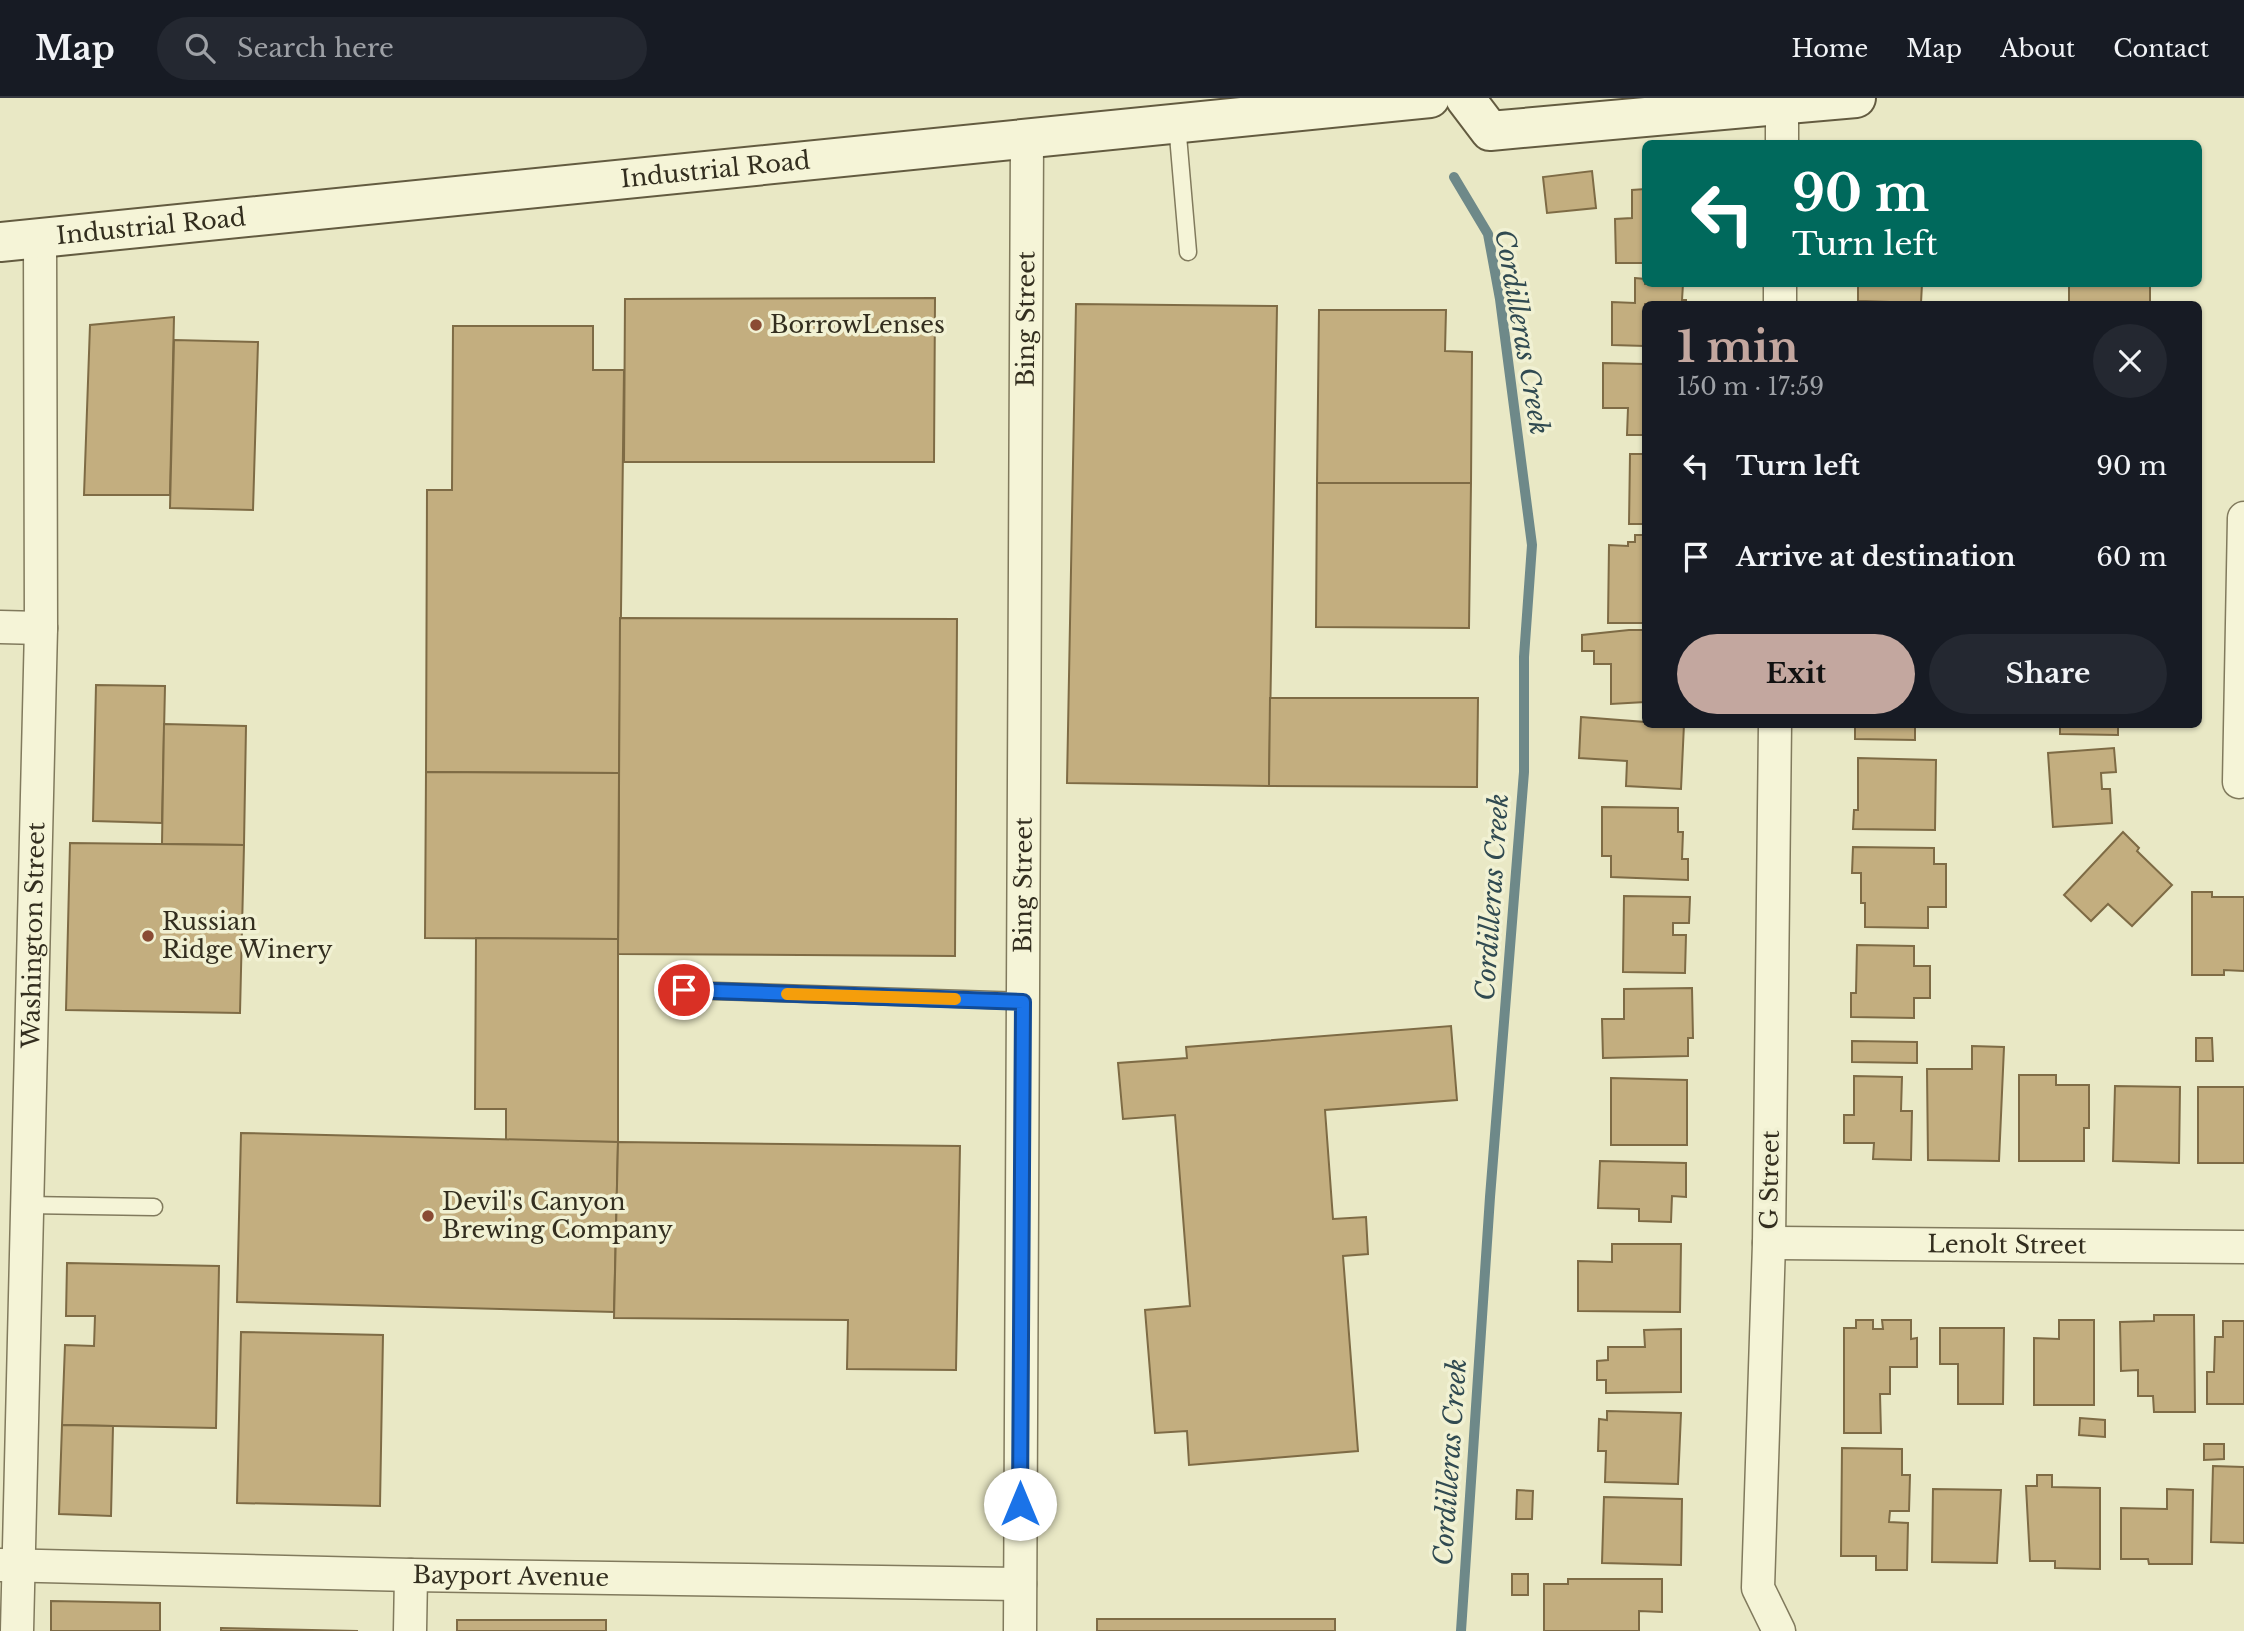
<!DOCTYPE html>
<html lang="en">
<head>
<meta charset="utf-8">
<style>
  :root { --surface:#171b24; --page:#242831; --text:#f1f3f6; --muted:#9ea1a6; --line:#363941; --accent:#c3a79f }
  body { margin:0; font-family:"Libre Baskerville",serif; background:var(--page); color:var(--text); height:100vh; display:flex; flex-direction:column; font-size:26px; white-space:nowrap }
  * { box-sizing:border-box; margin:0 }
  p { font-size:23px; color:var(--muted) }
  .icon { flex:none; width:38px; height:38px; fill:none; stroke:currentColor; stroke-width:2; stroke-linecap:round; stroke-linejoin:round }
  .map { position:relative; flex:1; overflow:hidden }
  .panel { position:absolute; left:1642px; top:203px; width:560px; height:427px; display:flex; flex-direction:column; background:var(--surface); border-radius:10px; box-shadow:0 2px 5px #0004 }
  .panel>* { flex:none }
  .hud { position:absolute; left:1642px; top:42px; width:560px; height:147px; border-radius:10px; box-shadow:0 2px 5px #0004; background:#00695c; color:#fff; overflow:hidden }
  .pin { position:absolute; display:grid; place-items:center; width:60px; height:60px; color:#fff; margin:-30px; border:4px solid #fff; border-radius:50%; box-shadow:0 2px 7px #0007 }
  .me { position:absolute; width:77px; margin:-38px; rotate:0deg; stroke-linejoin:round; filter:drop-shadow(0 0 5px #0008) }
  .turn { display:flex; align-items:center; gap:24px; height:147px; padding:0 35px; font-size:32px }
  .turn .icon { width:91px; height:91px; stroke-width:2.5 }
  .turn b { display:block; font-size:49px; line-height:60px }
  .round { display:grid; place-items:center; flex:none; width:74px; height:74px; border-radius:37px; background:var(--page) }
  .summary { display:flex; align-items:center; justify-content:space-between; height:119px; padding:0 35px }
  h1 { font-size:42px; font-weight:800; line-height:52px; color:var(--accent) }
  .primary-button { display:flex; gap:14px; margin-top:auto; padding:14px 35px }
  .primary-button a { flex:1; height:80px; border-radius:42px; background:var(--accent); color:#111; font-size:28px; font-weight:800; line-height:80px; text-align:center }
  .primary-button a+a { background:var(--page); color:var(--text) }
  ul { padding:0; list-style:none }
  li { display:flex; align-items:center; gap:21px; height:91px; padding:0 35px }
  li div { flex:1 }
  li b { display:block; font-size:26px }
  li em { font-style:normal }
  header { display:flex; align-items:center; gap:42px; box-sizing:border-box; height:98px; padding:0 35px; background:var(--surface); border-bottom:2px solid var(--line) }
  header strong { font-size:33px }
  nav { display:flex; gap:38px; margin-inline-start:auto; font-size:24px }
  .search { width:490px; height:63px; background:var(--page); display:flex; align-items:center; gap:18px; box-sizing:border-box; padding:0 24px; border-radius:38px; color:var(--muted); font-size:26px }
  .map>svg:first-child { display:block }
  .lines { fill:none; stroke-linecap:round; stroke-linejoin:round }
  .stream { stroke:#6e8989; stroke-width:10 }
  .building { fill:#c3ae7f; stroke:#7e6b45; stroke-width:2 }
  .service-casing { stroke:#817a5d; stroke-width:19 }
  .minor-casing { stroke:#817a5d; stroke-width:35 }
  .secondary-casing { stroke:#635b40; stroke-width:42 }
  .service { stroke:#f5f4d7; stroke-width:16 }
  .minor { stroke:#f5f4d7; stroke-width:32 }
  .secondary { stroke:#f5f4d7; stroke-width:38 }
  .route-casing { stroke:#114b97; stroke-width:18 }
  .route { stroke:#1a73e8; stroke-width:12 }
  .slow { stroke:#f59e0b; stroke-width:12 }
  .poi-dot { fill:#8a4b34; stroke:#f1f1d3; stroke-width:2.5 }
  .labels { text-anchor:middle; stroke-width:7; stroke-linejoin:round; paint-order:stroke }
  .street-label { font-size:24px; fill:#332e1f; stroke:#f1f1d3 }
  .poi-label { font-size:24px; fill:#332e1f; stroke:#f1f1d3; text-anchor:start }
  .water-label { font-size:26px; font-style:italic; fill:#304a51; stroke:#f1f1d3 }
</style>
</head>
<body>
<header>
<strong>Map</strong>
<div class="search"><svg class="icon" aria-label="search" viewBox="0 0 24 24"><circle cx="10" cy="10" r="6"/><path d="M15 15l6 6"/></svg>Search here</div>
<nav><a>Home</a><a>Map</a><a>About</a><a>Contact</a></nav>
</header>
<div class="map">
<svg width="2244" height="1533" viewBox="0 0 2244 1533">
  <rect width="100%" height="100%" fill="#e9e8c5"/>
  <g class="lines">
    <path class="stream" d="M1454,79L1488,136L1500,201L1532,447L1524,559V674L1490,1099L1461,1533"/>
  </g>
  <g class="building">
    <path d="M1592,73L1596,110L1547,115L1543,79Z"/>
    <path d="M1645,91V165H1616L1615,121L1632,120V92Z"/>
    <path d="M1635,180L1645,181V186H1683L1682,202H1686V206H1645V248L1612,247V204L1635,205Z"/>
    <path d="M1858,186H1922L1921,205L1858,203Z"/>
    <rect x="2069" y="186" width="81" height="20"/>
    <path d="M935,200L934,364H624L625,201Z"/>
    <path d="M1076,206L1277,208L1269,688L1067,685Z"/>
    <path d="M1319,212H1446L1445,253L1472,254L1471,385H1317Z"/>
    <path d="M174,219L170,397H84L90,227Z"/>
    <path d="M453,228H593V272H624L619,675L426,674L427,392H452Z"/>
    <path d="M174,242L258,244L253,412L170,410Z"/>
    <path d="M1603,265L1645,266V337H1627L1628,310H1603Z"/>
    <path d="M1630,356H1645V426H1629Z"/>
    <path d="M1317,385H1471L1469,530L1316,529Z"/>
    <path d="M1635,437H1645V525H1608L1609,447L1628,448V444H1635Z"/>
    <path d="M620,520L957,521L955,858L618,856Z"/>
    <path d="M1629,532H1645V604L1611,606V566H1594V553H1582V537Z"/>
    <path d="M96,587L165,588L162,725L93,723Z"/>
    <path d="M1270,600H1478L1477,689L1269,688Z"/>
    <path d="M1581,619L1645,624V626H1684L1681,691L1626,688L1627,663L1579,660Z"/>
    <path d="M164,626L246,628L244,747L162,746Z"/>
    <path d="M1855,626H1915V642L1855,641Z"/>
    <path d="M2060,626H2118V637L2060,636Z"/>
    <path d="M2114,650L2116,674L2101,675L2102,691H2110L2112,725L2053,729L2048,655Z"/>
    <path d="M1858,660L1936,662L1935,732L1853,731L1854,712H1858Z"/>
    <path d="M426,674L619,675L618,841L425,840Z"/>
    <path d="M1602,709L1678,710V734H1683L1682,761H1688V782L1611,779V758H1602Z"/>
    <path d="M2123,734L2139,750L2137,753L2172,787L2132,828L2108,806L2091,823L2064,797Z"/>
    <path d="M70,745L244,747L240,915L66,912Z"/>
    <path d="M1853,749L1934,750V766H1946V809H1928V830L1865,829V805H1861V775H1852Z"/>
    <path d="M2192,794H2212V799H2244V873L2224,872V877H2192Z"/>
    <path d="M1624,798L1690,799L1689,825H1673V837H1686L1685,875L1623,874Z"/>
    <path d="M476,840L618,841V1044L506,1043V1011H475Z"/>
    <path d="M1857,847L1914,848V868H1930V900H1914V920L1851,919V895H1856Z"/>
    <path d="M1692,890L1693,940H1688V958L1603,960L1602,921H1624V891Z"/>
    <path d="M1451,928L1457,1002L1325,1012L1333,1121L1366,1119L1368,1156L1343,1158L1358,1353L1189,1367L1187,1333L1155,1335L1145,1212L1190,1208L1175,1017L1123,1021L1118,965L1187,960L1186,949Z"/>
    <path d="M2196,940H2212L2213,963H2196Z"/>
    <path d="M1852,943L1917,944V965L1852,964Z"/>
    <path d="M1972,948L2004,949L1999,1063L1928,1062L1927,971H1972Z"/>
    <path d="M2019,977H2056V987H2089V1030H2084V1063H2019Z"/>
    <path d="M1854,978L1902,979L1901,1013H1912L1911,1062L1873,1061L1874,1045H1844V1017H1854Z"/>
    <path d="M1611,980L1687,982V1047H1611Z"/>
    <path d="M2115,988L2180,989L2179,1065L2113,1063Z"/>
    <rect x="2198" y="989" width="46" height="76"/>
    <path d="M241,1035L618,1044L614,1214L237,1204Z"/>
    <path d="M618,1044L960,1048L956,1272L847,1271L848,1222L614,1220Z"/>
    <path d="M1600,1063L1686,1065V1099L1672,1098L1671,1124L1639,1123V1111L1598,1110Z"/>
    <path d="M1612,1146H1681L1680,1214L1578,1213V1163L1612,1164Z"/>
    <path d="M67,1165L219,1168L216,1330L62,1327L65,1247L94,1248L95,1218H66Z"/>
    <path d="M2154,1217H2194L2195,1314H2154L2153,1298H2138V1272L2121,1273L2120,1224L2154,1223Z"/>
    <path d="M1856,1222H1873V1231H1883L1882,1222H1911V1241L1917,1240V1269H1890V1296H1880L1881,1335H1844V1230H1856Z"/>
    <path d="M2059,1222H2094V1307H2034V1240L2059,1241Z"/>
    <path d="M2223,1223H2244V1306H2207V1274H2214L2215,1239H2223Z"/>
    <path d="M1940,1230H2004L2003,1306H1958V1266H1940Z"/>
    <path d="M1681,1231V1294L1606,1295V1282H1597V1263L1608,1262V1249H1645L1644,1232Z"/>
    <path d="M241,1234L383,1237L380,1408L237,1405Z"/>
    <path d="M1607,1313L1681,1315L1678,1386L1605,1384L1606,1353H1598L1599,1321L1607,1322Z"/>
    <path d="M2080,1320L2105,1322V1339L2079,1337Z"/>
    <path d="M62,1327L113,1328L111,1418L59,1416Z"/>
    <path d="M2204,1346H2224V1361L2204,1362Z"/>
    <path d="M1842,1350L1902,1351V1377H1910L1909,1413H1890L1889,1424L1908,1425L1907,1472H1876V1458H1841Z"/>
    <path d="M2213,1368L2244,1369V1445L2211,1444Z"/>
    <path d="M2037,1377H2052V1389L2100,1390V1471L2055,1470V1463H2030L2026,1388H2037Z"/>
    <path d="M1933,1391L2001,1392L1997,1465L1932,1464Z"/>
    <path d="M2167,1391L2193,1392L2192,1466H2149L2148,1461H2121V1410L2167,1411Z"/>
    <path d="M1517,1392L1533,1393L1532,1421H1516Z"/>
    <path d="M1604,1399L1682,1401L1681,1467L1602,1465Z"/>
    <rect x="1512" y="1476" width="16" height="21"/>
    <path d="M1568,1481H1662V1514L1639,1513V1533H1544V1486H1568Z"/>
    <path d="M51,1503L160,1505V1533H51Z"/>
    <rect x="1097" y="1521" width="238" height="12"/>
    <rect x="457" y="1522" width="149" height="11"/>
    <path d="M221,1530L358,1533H221Z"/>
  </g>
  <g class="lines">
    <g class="service-casing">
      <g id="service">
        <path d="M1177,26L1188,154"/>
        <path d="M684,892L1023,903"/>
        <path d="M26,1107L154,1109"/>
      </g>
    </g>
    <g class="minor-casing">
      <g id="minor">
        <path d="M1782,46V0"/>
        <path d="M1780,206V186"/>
        <path d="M0,529L41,530"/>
        <path d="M1775,626L1769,1145L1758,1490L1779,1533"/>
        <path d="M2239,684L2244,420"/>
        <path id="s1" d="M1769,1145L2244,1149"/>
        <path id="s2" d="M0,1467L411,1477L1020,1486"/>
        <path id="s3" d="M17,1533L41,530L40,142"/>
        <path d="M410,1533L411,1477"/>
        <path id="s4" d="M1020,1533L1027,42"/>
      </g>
    </g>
    <g class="secondary-casing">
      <g id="secondary">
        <path d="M1465,0L1490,33L1856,0"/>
        <path id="s5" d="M0,144L1430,0"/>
      </g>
    </g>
    <use href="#service" class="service"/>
    <use href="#minor" class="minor"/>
    <use href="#secondary" class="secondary"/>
  </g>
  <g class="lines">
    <g class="route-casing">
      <path id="route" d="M684,892L1023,904L1020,1406"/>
    </g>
    <use href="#route" class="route"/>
    <path class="slow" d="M787,896L955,901"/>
  </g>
  <g class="poi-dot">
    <circle cx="756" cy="227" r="7"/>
    <circle cx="148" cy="838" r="7"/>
    <circle cx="428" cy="1118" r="7"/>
  </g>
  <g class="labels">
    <g class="street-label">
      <text dy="8" stroke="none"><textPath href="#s5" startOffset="719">Industrial Road</textPath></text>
      <text dy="8" stroke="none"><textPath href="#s5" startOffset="152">Industrial Road</textPath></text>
      <text dy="8" stroke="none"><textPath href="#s4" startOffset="1312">Bing Street</textPath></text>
      <text dy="8" stroke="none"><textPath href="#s4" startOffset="746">Bing Street</textPath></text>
      <text dy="8" stroke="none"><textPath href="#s3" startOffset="696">Washington Street</textPath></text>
      <text transform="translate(1770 1082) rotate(-89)" y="8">G Street</text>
      <text dy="8" stroke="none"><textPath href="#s1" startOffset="238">Lenolt Street</textPath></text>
      <text dy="8" stroke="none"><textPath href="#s2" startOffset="511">Bayport Avenue</textPath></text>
    </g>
    <g class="poi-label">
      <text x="770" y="235">BorrowLenses</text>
      <text x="162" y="832">Russian<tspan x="162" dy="28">Ridge Winery</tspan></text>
      <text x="442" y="1112">Devil's Canyon<tspan x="442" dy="28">Brewing Company</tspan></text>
    </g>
    <g class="water-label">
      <text transform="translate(1522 234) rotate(80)" y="9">Cordilleras Creek</text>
      <text transform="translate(1492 799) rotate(-86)" y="9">Cordilleras Creek</text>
      <text transform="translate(1450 1364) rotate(-86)" y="9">Cordilleras Creek</text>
    </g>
  </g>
</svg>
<div class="pin" style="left:684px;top:892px;background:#d93025"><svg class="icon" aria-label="arrive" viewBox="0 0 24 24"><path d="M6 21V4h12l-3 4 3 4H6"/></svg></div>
<svg class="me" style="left:1020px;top:1406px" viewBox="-20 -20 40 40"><circle r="19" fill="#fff"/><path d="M0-13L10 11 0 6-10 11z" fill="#1a73e8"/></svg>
<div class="hud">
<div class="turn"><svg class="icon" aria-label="left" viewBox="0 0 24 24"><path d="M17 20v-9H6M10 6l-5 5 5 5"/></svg><div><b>90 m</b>Turn left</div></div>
</div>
<section class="panel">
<div class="summary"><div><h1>1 min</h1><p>150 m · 17:59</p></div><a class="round"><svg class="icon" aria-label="close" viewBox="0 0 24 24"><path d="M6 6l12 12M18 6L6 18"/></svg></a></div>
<ul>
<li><svg class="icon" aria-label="left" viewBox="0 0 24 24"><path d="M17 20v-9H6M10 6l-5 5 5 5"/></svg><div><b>Turn left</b></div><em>90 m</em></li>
<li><svg class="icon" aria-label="arrive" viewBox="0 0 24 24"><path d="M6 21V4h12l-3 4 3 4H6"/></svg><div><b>Arrive at destination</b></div><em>60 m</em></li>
</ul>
<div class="primary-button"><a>Exit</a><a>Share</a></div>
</section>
</div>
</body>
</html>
